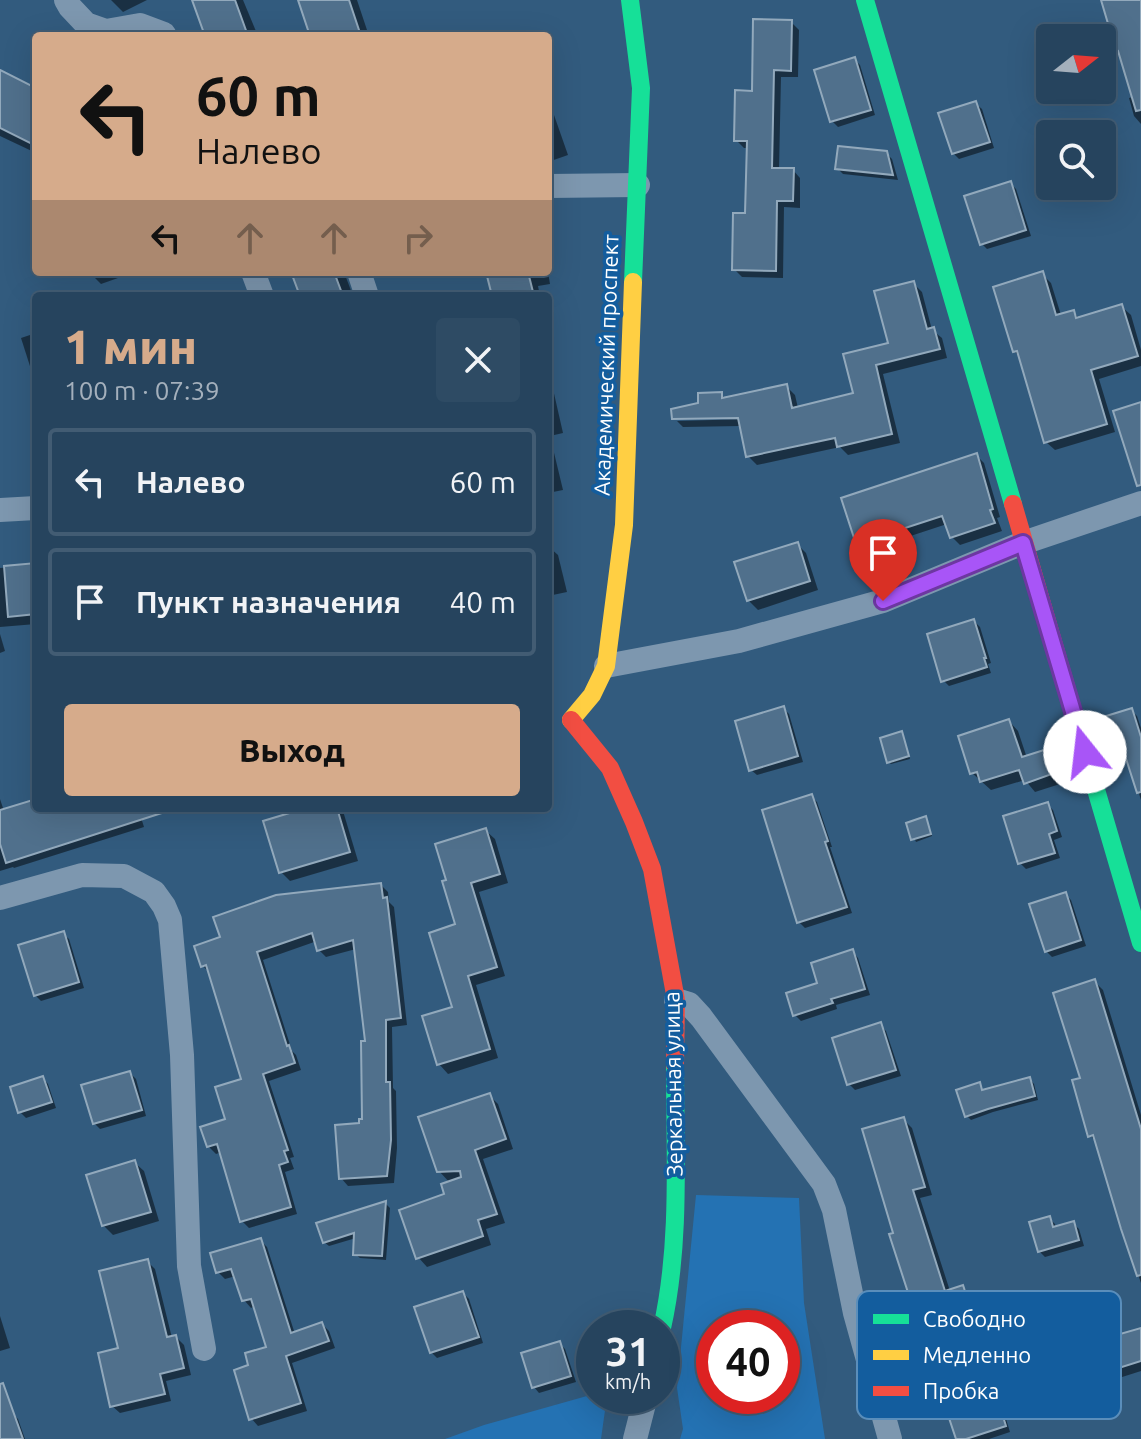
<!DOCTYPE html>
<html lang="ru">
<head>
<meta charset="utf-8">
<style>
  :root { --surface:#26445e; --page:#2e4b64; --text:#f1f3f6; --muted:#a4b0bc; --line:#425c73; --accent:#d6ab8b }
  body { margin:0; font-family:Ubuntu,sans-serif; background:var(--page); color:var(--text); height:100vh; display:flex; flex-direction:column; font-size:30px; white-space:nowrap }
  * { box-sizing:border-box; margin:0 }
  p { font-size:26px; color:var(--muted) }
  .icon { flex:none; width:44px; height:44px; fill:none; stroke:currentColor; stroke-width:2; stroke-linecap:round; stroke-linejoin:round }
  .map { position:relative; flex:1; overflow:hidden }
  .sheet { position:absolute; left:32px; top:292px; width:520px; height:520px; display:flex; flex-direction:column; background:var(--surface); border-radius:8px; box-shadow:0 8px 32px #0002,0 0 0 2px var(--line) }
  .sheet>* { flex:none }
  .guide { position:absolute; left:32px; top:32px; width:520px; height:244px; border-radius:8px; box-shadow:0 8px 32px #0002,0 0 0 2px var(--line); background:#d6ab8b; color:#111; overflow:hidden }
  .needle { width:52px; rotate:73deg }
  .controls { position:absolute; left:1036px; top:24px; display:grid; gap:16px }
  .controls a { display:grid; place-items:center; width:80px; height:80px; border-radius:8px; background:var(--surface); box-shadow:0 8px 32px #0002,0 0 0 2px var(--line); font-size:40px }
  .speed { position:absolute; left:576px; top:1310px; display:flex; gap:16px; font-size:40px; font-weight:700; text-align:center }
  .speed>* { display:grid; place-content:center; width:104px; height:104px; border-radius:50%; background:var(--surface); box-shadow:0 8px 32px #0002,0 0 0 2px var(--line); line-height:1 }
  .speed small { font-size:20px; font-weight:400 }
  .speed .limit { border:12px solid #d22; background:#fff; color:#111 }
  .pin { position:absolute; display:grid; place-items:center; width:68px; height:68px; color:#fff; margin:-82px -34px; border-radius:50% 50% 50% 0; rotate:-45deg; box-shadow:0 0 8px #0007 }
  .pin .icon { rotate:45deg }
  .me { position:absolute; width:88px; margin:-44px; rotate:344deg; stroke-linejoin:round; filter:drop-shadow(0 0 6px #0008) }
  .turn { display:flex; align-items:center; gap:28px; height:168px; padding:0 32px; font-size:36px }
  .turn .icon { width:104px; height:104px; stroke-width:2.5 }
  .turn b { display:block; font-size:56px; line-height:68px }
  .lanes { display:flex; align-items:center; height:76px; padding:0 32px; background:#0003; justify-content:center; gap:40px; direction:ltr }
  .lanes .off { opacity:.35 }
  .round { display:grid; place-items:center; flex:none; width:84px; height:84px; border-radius:8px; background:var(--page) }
  .headline { display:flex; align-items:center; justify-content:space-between; height:136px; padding:0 32px }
  h1 { font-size:48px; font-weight:800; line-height:60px; color:var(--accent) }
  .cta { display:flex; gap:16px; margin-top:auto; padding:16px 32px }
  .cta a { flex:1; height:92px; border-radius:8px; background:var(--accent); color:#111; font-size:32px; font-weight:800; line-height:92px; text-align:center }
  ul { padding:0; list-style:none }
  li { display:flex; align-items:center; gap:24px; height:108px; margin:0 16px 12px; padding:0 16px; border:4px solid var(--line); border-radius:8px }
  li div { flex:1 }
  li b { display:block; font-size:30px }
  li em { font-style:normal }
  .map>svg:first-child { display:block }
  .green { fill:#2472b3; fill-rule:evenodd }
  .shadow { fill:#0007 }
  .building { fill:#50708c; stroke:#92a9bc; stroke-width:2 }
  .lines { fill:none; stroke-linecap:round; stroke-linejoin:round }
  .street { stroke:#7d97af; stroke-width:24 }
  .fast { stroke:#16e098; stroke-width:18 }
  .slow { stroke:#ffcf43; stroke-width:18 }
  .jam { stroke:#f24e42; stroke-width:18 }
  .route-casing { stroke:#6d37a1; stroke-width:20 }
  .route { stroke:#a855f7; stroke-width:14 }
  .labels { text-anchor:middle; stroke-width:7; stroke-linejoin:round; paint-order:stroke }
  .street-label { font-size:22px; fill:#fff; stroke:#135d9e }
  .key { fill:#135d9e; stroke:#5a8ebb; stroke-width:2 }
  .key-label { font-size:22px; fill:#fff }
</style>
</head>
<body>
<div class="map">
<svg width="1141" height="1439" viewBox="0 0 1141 1439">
  <rect width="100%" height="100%" fill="#325b7e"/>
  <g class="green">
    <path d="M696,1195L799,1198L804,1303L825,1439H680L683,1429L677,1388ZM714,1328H782V1396H714Z"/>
    <path d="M594,1394V1396H607L601,1439H445L484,1425Z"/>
  </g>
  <g class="shadow">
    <path d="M111,0H147L123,12Z"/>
    <path d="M194,0H243L258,36H207Z"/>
    <path d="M300,0H357L369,36H313Z"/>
    <path d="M1103,0H1141V124L1134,116L1129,98L1133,97L1122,59L1115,51L1112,29Z"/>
    <path d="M791,22L799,30L798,77H781L779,170H793L800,178V208L784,207L783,278L742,277L734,269L747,215L749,148H744L736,140L754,93Z"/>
    <path d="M854,59L860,65L875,115L838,127L832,121Z"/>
    <path d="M0,72L36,90V153L0,136Z"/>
    <path d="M976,104L982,109L994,148L959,159L953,153Z"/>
    <path d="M548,110L554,115L568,155L548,162Z"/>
    <path d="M886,153L892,159L898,180L843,174L837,168Z"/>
    <path d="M1010,183L1016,189L1031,236L987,249L982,244Z"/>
    <path d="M89,272H135L101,284Z"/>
    <path d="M293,272H344L353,296H302Z"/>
    <path d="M500,272H548L550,284L538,286L540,296H494Z"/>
    <path d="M1042,274L1051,283L1061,315L1073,312L1080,319L1122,307L1131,315L1141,350V366L1099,379L1115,432L1055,450L1046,442L1021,358L1014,351Z"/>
    <path d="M913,283L922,292L932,330L942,338L947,358L883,374L900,443L848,455L840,447L757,465L748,456L741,426L683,427L677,421L748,419L700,405L721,394L726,399L786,386L795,395L798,408L856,395L890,344Z"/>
    <path d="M36,333V385L21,338Z"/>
    <path d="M548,367L563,433L550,436L563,490L548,493Z"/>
    <path d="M976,455L984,463L1000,517L997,518L1002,531L960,545L952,537L947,524L865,551L857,543Z"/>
    <path d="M797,544L806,553L818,590L758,610L748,600Z"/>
    <path d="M548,546L558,555L567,592L548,596Z"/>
    <path d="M36,565V624L0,627V568Z"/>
    <path d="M974,621L980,627L991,663L988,664L991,673L949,686L943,680Z"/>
    <path d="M0,634L5,651L0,653Z"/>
    <path d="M36,686V706L30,688Z"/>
    <path d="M783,708L789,714L803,762L757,775L751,770Z"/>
    <path d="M1131,710L1137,716L1141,728V800L1124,746L1118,747L1113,741Z"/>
    <path d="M1009,721L1018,731L1027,758L1043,752L1053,762L1060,784L1035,792L1025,780L991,790L972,773Z"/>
    <path d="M901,733L903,736L910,759L891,764L889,762Z"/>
    <path d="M811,796L817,802L832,847H830L852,913L805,928L799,922Z"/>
    <path d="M0,799L4,811L36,800V808H138L144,827L14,868L13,867L0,871Z"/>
    <path d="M1047,804L1053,810L1062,837L1054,840L1060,858L1026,869L1020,863Z"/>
    <path d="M313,808H340L343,811L358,861L290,881L281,872Z"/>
    <path d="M927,821L932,836L916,842L908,824Z"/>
    <path d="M485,830L495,839L508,883L479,892L505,976L476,985L498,1058L448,1074L439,1064L455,1008L458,926Z"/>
    <path d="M381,885L388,892L389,902L394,907L407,1025L392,1027L393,1088L396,1091L397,1148L394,1183L348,1186L341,1178L364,1121L367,1043L356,949L326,957L319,950L317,941L263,960L292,1051L296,1055L301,1070L269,1081L294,1157L290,1158L294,1169L285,1172L297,1214L249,1228L242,1221L222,1152L216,1154L208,1146L227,1120L244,1080L210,973L203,966Z"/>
    <path d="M1065,894L1071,900L1086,946L1052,957L1046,951Z"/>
    <path d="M63,934L69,939L84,988L41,1001L35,995Z"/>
    <path d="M853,952L858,958L870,995L836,1005L837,1009L801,1021L795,1015L820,985Z"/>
    <path d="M1095,982L1103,990L1141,1115V1283L1122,1229L1097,1143L1090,1135L1082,1079Z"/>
    <path d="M880,1025L886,1031L901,1076L855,1090L849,1084Z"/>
    <path d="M130,1073L136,1079L146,1116L100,1129L94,1123Z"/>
    <path d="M43,1078L48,1084L56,1108L26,1118L20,1112Z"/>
    <path d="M1030,1079L1034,1084L1038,1100L993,1112L971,1120L967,1116L979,1084L984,1092Z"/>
    <path d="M489,1095L498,1104L513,1149L483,1159L505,1223L486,1229L491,1245L427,1267L418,1257L447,1196L450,1183L439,1171Z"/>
    <path d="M903,1119L912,1128L932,1195L920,1198L950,1291L963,1287L971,1296L982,1330L978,1331L981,1340L976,1342L978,1346L937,1358L929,1350L896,1235Z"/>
    <path d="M134,1162L144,1171L159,1221L113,1235L103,1225Z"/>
    <path d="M385,1203L390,1208L386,1260L360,1258L355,1254L356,1238L329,1246L324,1242Z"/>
    <path d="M1049,1218L1055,1224L1056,1228L1073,1223L1079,1229L1084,1246L1045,1257L1039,1251Z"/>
    <path d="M260,1240L267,1247L295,1334L322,1324L329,1331L335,1348L292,1363L307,1411L258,1426L251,1418V1367L268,1348L255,1306L251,1308L244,1300L236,1276L225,1279L218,1272Z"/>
    <path d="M148,1262L155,1269L172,1338L176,1337L184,1345L191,1375L166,1381L171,1401L120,1413L112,1406L121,1350Z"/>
    <path d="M463,1293L469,1299L483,1343L437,1358L431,1352Z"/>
    <path d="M0,1316L10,1348L0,1351Z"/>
    <path d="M1141,1330V1371L1094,1386L1086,1378Z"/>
    <path d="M559,1343L565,1349L576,1382L539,1393L534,1387Z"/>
    <path d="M990,1380L996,1386L1010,1432L989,1439H958Z"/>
    <path d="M12,1413L18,1419L25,1439H0V1418Z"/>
  </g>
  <g class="building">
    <path d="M192,0H235L248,36H205Z"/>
    <path d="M298,0H349L361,36H310Z"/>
    <path d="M1101,0H1141V110L1136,111L1118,51L1113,52L1105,29L1109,27Z"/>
    <path d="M753,19L792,20L791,71L774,70L772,168H794L793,201H777L776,271L732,270L733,213H745L747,141H734L735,90L752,91Z"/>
    <path d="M855,57L871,110L830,122L814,70Z"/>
    <path d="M0,70L36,88V146L0,128Z"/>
    <path d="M976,101L990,142L952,154L938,113Z"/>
    <path d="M838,146L887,151L893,175L835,169Z"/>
    <path d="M1011,181L1026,230L980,245L964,196Z"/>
    <path d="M1043,271L1056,315L1074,310L1076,318L1122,304L1138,356L1091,370L1107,424L1044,443L1017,351L1013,352L993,287Z"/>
    <path d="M291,272H334L343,296H300Z"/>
    <path d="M486,272H528L534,296H492Z"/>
    <path d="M914,281L927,329L934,327L940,349L876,365L892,434L837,447L835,438L746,457L738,418L672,419L671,409L698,403V393L722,392V398L787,384L792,408L853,393L843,354L888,343L874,291Z"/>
    <path d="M1141,402V485L1137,486L1113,411Z"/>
    <path d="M977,453L993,509L990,510L995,523L950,538L942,516L856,544L841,498Z"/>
    <path d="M798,542L810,581L747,601L734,562Z"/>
    <path d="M36,563V614L8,617L4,566Z"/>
    <path d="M974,619L986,658H984L987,667L941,682L927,634Z"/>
    <path d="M784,706L798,756L749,771L735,721Z"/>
    <path d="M1132,708L1141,737V792L1137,793L1120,740L1111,742L1103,717Z"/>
    <path d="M1009,719L1022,757L1044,750L1052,774L1024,784L1019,770L980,782L977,772L970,774L958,736Z"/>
    <path d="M902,731L909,756L887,763L880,738Z"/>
    <path d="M812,794L828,841L825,842L847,907L797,923L762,810Z"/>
    <path d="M36,799V808H165V812L6,863L0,844V810Z"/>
    <path d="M1048,802L1057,831L1049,834L1055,853L1018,864L1003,816Z"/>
    <path d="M306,808H337L350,852L279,873L263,821Z"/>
    <path d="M926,816L931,834L911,840L906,823Z"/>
    <path d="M486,828L500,874L471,883L497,967L468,976L490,1049L437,1065L422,1016L452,1007L429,933L455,924L442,881L446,880L435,844Z"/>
    <path d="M381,883L383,898L387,897L401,1018L386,1020V1082H390L391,1140L387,1176L339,1179L335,1125L359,1123V1119H362L361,1041H365L353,940L317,951L312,933L257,952L287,1046L289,1045L295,1063L263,1074L288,1150L284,1151L288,1162L279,1165L291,1207L240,1222L217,1144L207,1147L200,1127L225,1119L215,1087L241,1079L206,965L201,967L194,946L220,937L213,917L276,895Z"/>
    <path d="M1066,892L1081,940L1045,952L1029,904Z"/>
    <path d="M64,931L79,982L34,996L18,945Z"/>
    <path d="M853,949L865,989L831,999L833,1003L793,1016L786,993L817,983L811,963Z"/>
    <path d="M1095,979L1141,1129V1275L1137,1276L1121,1229L1093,1135L1088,1137L1072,1080L1080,1078L1053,993Z"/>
    <path d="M881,1022L896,1070L847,1085L832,1038Z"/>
    <path d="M130,1071L142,1110L93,1124L81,1085Z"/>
    <path d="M43,1076L52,1102L18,1113L10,1087Z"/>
    <path d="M1030,1077L1035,1096L988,1109L965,1117L956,1090L980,1082L982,1090Z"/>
    <path d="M490,1093L506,1139L475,1150L497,1214L478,1220L483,1236L416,1259L399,1210L444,1194L441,1184L461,1177L460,1171L437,1172L418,1117Z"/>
    <path d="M904,1117L925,1187L913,1190L945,1291L963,1285L975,1322L971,1323L974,1332L969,1333L970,1337L927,1351L889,1234L893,1233L862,1129Z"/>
    <path d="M135,1160L151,1212L102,1226L86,1175Z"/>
    <path d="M386,1201L382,1256L353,1255L354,1233L323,1243L316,1223Z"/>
    <path d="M1050,1216L1053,1227L1074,1221L1079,1240L1038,1252L1029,1222Z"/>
    <path d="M261,1238L291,1333L322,1322L329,1341L286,1356L301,1403L249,1420L234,1370L248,1365L245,1353L266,1347L251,1299L242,1301L231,1269L216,1273L210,1253Z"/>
    <path d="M148,1259L167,1337L176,1335L184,1368L160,1374L165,1394L110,1407L98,1353L118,1348L99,1271Z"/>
    <path d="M463,1291L479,1337L430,1353L414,1307Z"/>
    <path d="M1141,1328V1361L1084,1379L1075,1347Z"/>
    <path d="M560,1341L571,1376L532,1388L521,1353Z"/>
    <path d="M991,1378L1006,1426L966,1439H956L941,1394Z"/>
    <path d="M3,1383L23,1439H0V1384Z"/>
  </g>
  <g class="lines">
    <g class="street">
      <path d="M66,0L70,7L86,24L106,31L140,25L164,34L165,36"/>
      <path d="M548,186L638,185"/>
      <path d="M253,272L262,296"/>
      <path d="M359,272L367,296"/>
      <path d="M0,510L36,508"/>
      <path d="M606,666L739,641L883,601L1023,543L1141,503"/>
      <path d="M0,898L82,875L124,876L154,892L164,906L170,920L182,1055L189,1266L204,1349"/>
      <path d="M676,1000L689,1004L701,1017L824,1184L834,1210L855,1313L890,1439"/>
      <path d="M635,1439L646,1396"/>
    </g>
    <g class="fast">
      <path d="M630,0L641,88L633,282"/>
      <path d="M865,0L1013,504"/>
      <path d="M1092,776L1141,943"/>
      <path d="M662,1328C681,1244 675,1151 675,1065"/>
    </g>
    <path class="slow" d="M571,720L592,695L606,666L624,525L633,282"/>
    <g class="jam">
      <path d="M1013,504L1092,776"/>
      <path d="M571,720L610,768L634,822L652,869L676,1000L675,1065"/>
    </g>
  </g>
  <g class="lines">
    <g class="route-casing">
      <path id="route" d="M883,601L1023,543L1085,752"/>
    </g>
    <use href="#route" class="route"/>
  </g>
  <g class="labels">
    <g class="street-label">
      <text transform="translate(606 365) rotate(-88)" y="8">Академический проспект</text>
      <text transform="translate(673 1084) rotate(-91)" y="8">Зеркальная улица</text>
    </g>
  </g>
  <rect x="857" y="1291" width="264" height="128" rx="12" class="key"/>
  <rect x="873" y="1314" width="36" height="10" fill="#16e098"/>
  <rect x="873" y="1350" width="36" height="10" fill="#ffcf43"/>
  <rect x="873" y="1386" width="36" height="10" fill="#f24e42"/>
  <g class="key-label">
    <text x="923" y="1327">Свободно</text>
    <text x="923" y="1363">Медленно</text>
    <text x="923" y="1399">Пробка</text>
  </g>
</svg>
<div class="controls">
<a><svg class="needle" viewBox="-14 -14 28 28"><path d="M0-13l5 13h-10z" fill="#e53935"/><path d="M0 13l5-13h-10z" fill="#a4b0bc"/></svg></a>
<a><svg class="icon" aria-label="search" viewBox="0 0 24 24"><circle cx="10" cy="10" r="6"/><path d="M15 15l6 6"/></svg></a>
</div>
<div class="speed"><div>31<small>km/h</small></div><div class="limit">40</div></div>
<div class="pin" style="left:883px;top:601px;background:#d93025"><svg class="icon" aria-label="arrive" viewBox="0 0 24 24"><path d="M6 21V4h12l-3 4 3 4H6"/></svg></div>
<svg class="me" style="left:1085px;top:752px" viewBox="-20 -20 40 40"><circle r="19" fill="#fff"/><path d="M0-13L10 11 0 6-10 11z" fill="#a855f7"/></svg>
<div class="guide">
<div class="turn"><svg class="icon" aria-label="left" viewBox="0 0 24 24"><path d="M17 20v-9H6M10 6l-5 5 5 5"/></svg><div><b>60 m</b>Налево</div></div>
<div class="lanes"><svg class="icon" aria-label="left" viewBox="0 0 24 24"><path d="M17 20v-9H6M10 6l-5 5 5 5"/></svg><svg class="icon off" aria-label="ahead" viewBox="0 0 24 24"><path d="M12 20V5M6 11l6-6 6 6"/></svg><svg class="icon off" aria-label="ahead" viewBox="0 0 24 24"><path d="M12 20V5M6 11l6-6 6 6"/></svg><svg class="icon off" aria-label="right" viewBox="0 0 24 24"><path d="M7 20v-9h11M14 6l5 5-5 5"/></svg></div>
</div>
<section class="sheet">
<div class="headline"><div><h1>1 мин</h1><p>100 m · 07:39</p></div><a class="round"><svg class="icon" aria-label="close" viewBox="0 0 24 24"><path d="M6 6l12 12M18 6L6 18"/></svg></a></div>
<ul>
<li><svg class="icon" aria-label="left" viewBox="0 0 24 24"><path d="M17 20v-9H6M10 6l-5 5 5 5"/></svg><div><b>Налево</b></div><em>60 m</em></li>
<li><svg class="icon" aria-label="arrive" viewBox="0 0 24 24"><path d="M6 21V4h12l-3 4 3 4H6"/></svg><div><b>Пункт назначения</b></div><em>40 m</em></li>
</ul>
<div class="cta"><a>Выход</a></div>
</section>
</div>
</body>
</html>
